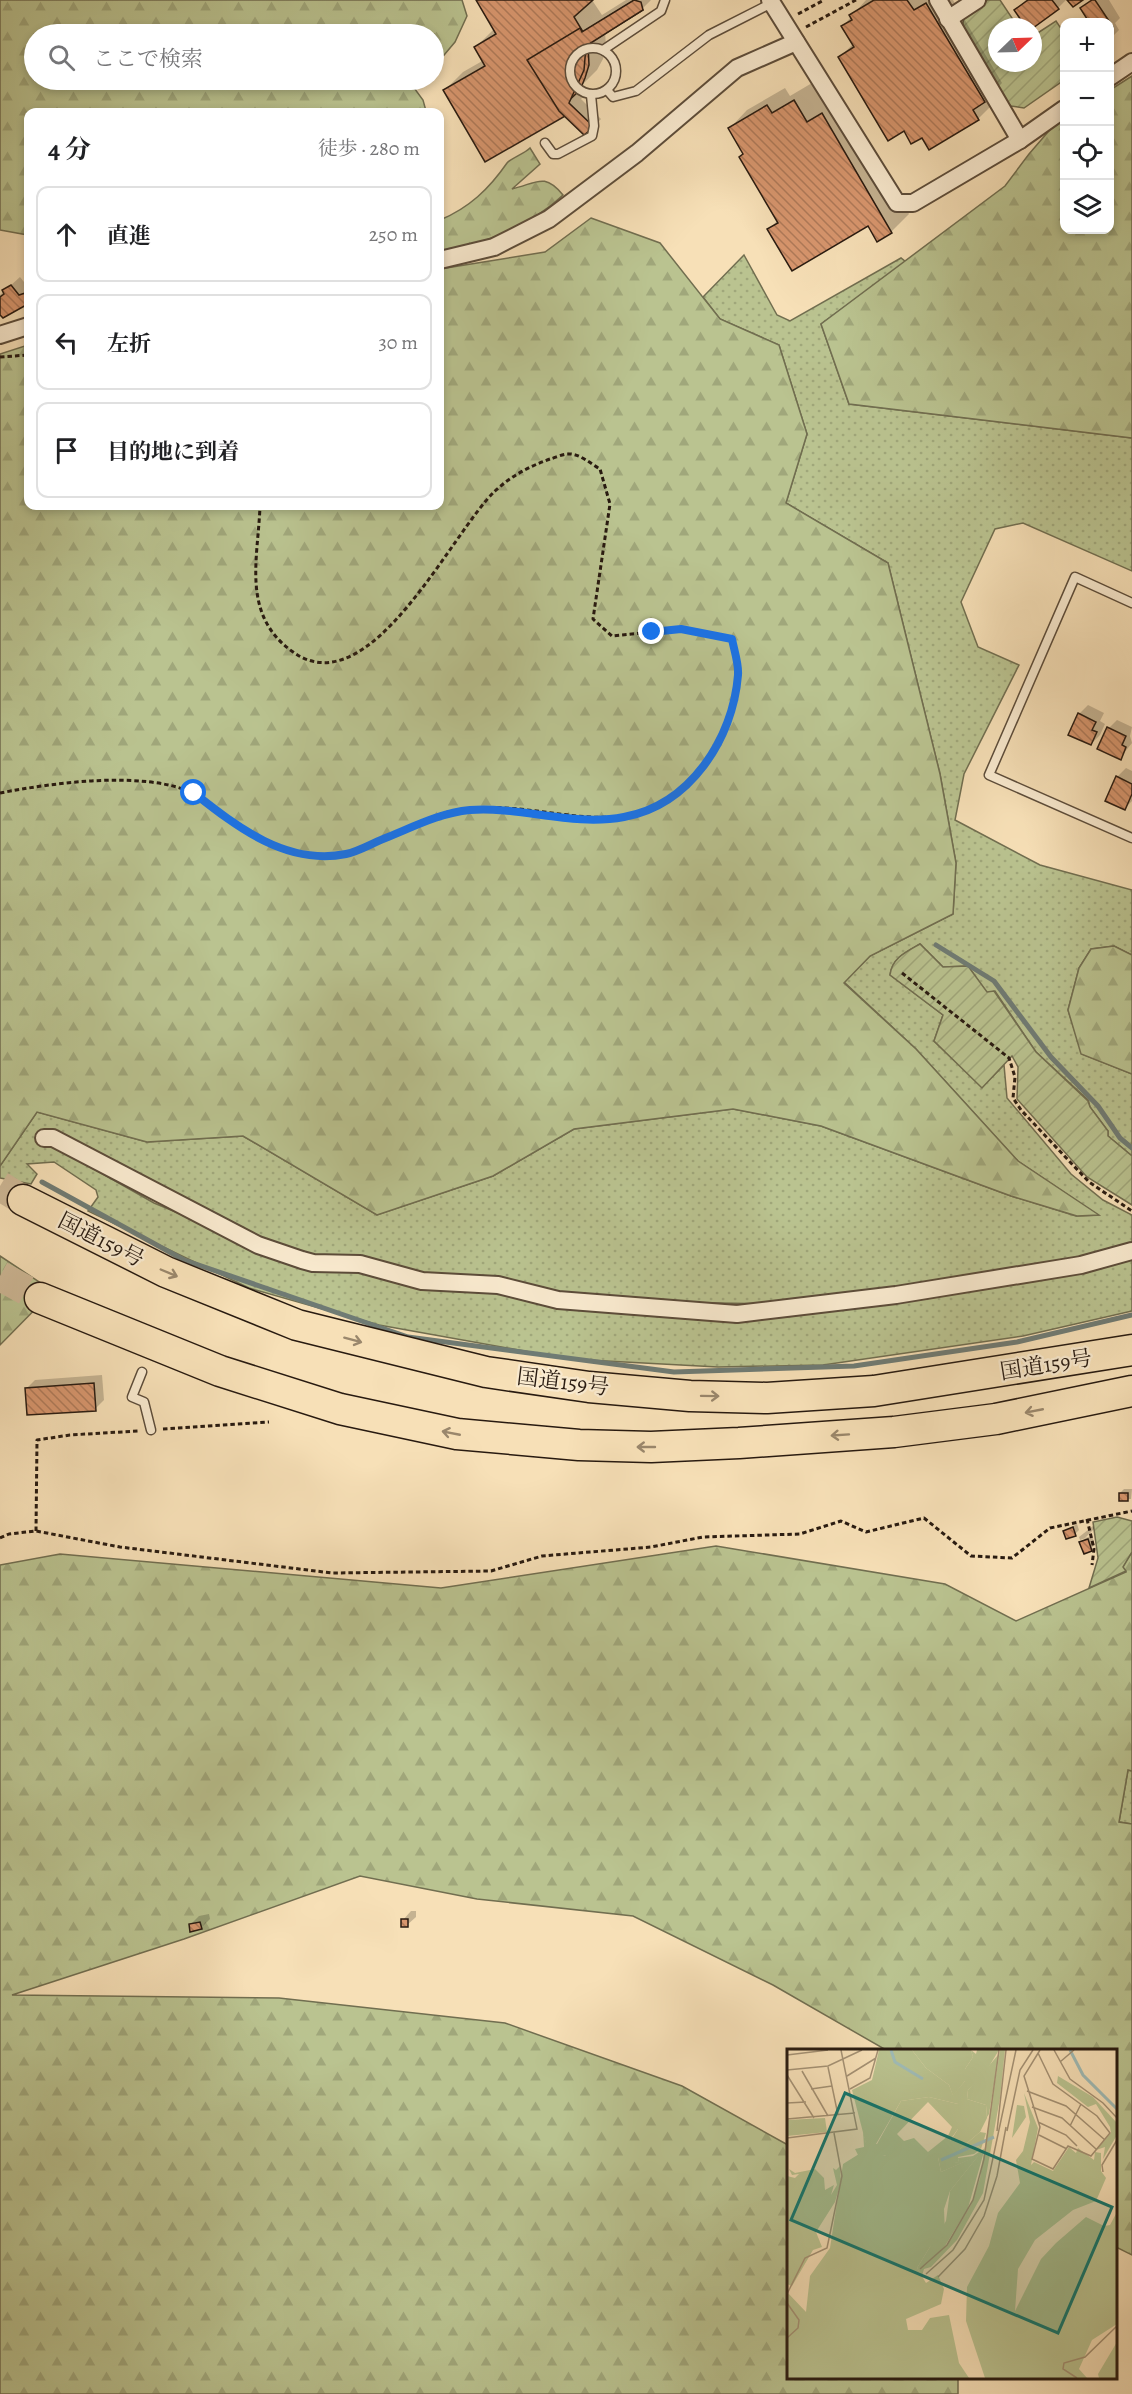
<!DOCTYPE html>
<html lang="ja">
<meta charset="utf-8">
<style>
body{margin:0;font-family:Alegreya,"Noto Serif JP",serif;background:#f6f6f6;color:#202124}
.controls{position:absolute;right:18px;top:18px;display:grid;overflow:hidden;border-radius:12px;box-shadow:0 3px 9px #0003}
.controls button{width:54px;height:54px;display:grid;place-items:center;padding:0;border:0;border-bottom:2px solid #e0e0e0;background:#fff;color:#202124;font:30px sans-serif}
.compass{position:absolute;left:988px;top:18px;width:54px;height:54px;border-radius:50%;background:#fff;box-shadow:0 3px 9px #0003;rotate:67deg}
.stop{position:absolute;width:18px;height:18px;margin:-14px;border:4px solid #1a73e8;border-radius:50%;background:#fff}
.stop.end{background:#1a73e8;border-color:#fff;box-shadow:0 2px 6px #0008}
.list{margin:0;padding:0;list-style:none}
h2{display:flex;justify-content:space-between;align-items:center;height:78px;margin:0;padding:0 24px;font-size:26px}
h2 small{font-size:20px;font-weight:400;color:#757577}
.list li{display:grid;grid-template-columns:39px 1fr auto;gap:18px;align-items:center;box-sizing:border-box;height:96px;margin:0 12px 12px;padding:0 12px;border:2px solid #e0e0e0;border-radius:12px}
.list b{display:block;font-size:22px;white-space:nowrap}
.list em{font-size:20px;font-style:normal;color:#757577}
.icon{flex:none;width:33px;height:33px;fill:none;stroke:currentColor;stroke-width:2;stroke-linecap:round;stroke-linejoin:round}
.map{position:relative;flex:none;width:1132px;height:2394px;overflow:hidden}
.search{position:absolute;background:#fff;box-shadow:0 3px 9px #0003;left:24px;top:24px;width:420px;height:66px;display:flex;align-items:center;gap:15px;box-sizing:border-box;padding:0 21px;border-radius:33px;color:#757577;font-size:22px}
.panel{position:absolute;background:#fff;box-shadow:0 3px 9px #0003;left:24px;top:108px;width:420px;height:402px;border-radius:12px}
.map>svg:first-child{display:block}
.grass{fill:url(#grass-dots);stroke:#716e50;stroke-width:1.5}
.forest{fill:url(#forest-firs);stroke:#716e50;stroke-width:1.5}
.garden{fill:url(#garden-furrows);stroke:#716e50;stroke-width:1.5}
.shadow{fill:#0003}
.lines{fill:none;stroke-linecap:round;stroke-linejoin:round}
.stream{stroke:#6f7b74;stroke-width:5}
.building{fill:url(#building-back-hatch);stroke:#281a10;stroke-width:1.5}
.highway-tunnel{stroke:#ceb896;stroke-width:30;stroke-dasharray:30 15;stroke-linecap:butt}
.lane-casing{stroke:#5c4c3a;stroke-width:11}
.street-casing{stroke:#5c4c3a;stroke-width:20}
.highway-casing{stroke:#281a10;stroke-width:33}
.path{stroke:#281a10;stroke-width:3;stroke-dasharray:4.5 3;stroke-linecap:butt}
.lane{stroke:#faebd0;stroke-width:8}
.street{stroke:#faebd0;stroke-width:16}
.highway{stroke:#f7e0b7;stroke-width:30}
.oneway{stroke:#9a876c}
.route{stroke:#1a73e8;stroke-width:8}
.labels{text-anchor:middle;dominant-baseline:central;stroke-width:4.5;stroke-linejoin:round;paint-order:stroke}
.street-label{font-size:22px;fill:#281a10;stroke:#faebd0}
.inset-river{fill:none;stroke:#9fbbb6;stroke-width:3}
.inset-road{fill:none;stroke:#a49174;stroke-width:1.5}
.view{fill:#0f766e;fill-opacity:0.15;stroke:#0f766e;stroke-width:3}
.inset-edge{fill:none;stroke:#281a10;stroke-width:3}
</style>
<div class="map">
<svg width="1132" height="2394" viewBox="0 0 1132 2394">
<defs>
<pattern id="grass-dots" width="8" height="8" patternUnits="userSpaceOnUse" patternTransform="scale(1.5)"><rect width="8" height="8" fill="#bac390"/><path d="M2 2h.1M6 6h.1" fill="none" stroke="#a0a77b" stroke-width="1.8" stroke-linecap="round"/></pattern>
<pattern id="forest-firs" width="22" height="20" patternUnits="userSpaceOnUse" patternTransform="scale(1.5)"><rect width="22" height="20" fill="#bac390"/><path d="M5 1l3.5 6h-7zM16 11l3.5 6h-7z" fill="#a0a77b"/></pattern>
<pattern id="garden-furrows" width="10" height="10" patternUnits="userSpaceOnUse" patternTransform="scale(1.5)"><rect width="10" height="10" fill="#bac390"/><path d="M-1 1l2-2M0 10L10 0M9 11l2-2" fill="none" stroke="#a0a77b"/></pattern>
<pattern id="building-back-hatch" width="6" height="6" patternUnits="userSpaceOnUse" patternTransform="scale(1.5)"><rect width="6" height="6" fill="#d8966e"/><path d="M-1 5l2 2M0 0l6 6M5-1l2 2" fill="none" stroke="#af7a59"/></pattern>
</defs>
<rect width="100%" height="100%" fill="#f7e0b7"/>
<filter id="stains"><feTurbulence type="fractalNoise" baseFrequency=".00333" numOctaves="4"/><feColorMatrix values="0 0 0 0 .2 0 0 0 0 .09 0 0 0 0 .02 0 0 0 .5 -.17"/></filter>
<radialGradient id="worn" r=".72"><stop offset=".6" stop-color="#630" stop-opacity="0"/><stop offset="1" stop-color="#630" stop-opacity=".3"/></radialGradient>
<g class="grass">
<path d="M744,255l33,60 13,6 111,-63 5,4 -85,62 28,80 283,34v133l-109,-48 -28,6 -34,73 17,45 41,18 -55,109 -9,46 85,45 92,25v65l-18,-9 -23,3 -12,19 -11,42 14,44 50,20v82l-24,-20v-5l-18,-24 -2,-7 -52,-48 -41,-61 -8,2 -19,-27 -25,1 -23,-23c-14,8 -28,14 -30,31l53,40 -9,26 48,46 22,-22 3,33 64,76 32,26 29,15v31l-42,11 -152,25 -165,22 -116,-2 -104,-10 -101,-14 -72,-14 -83,-9 -225,-110 -14,-10 -16,-2 -3,8 11,3 104,59 157,65 36,1 81,18 52,3 57,10 153,14 78,2 157,-17 111,-20 96,-23v55l-109,25 -200,29 -105,2 -149,-8 -190,-34 -130,-37 -161,-77 10,-14 -2,-7 -42,-28 -27,2 10,10 -6,10 -31,-6v-12l37,-54 110,30 96,-6 134,79 116,-39 81,-47 159,-20 88,17 190,70 65,20 22,-1 -80,-54 -102,-112 -72,-67 26,-26 83,-42 3,-51 -16,-89 -52,-211 -102,-60 21,-69 -28,-89 -59,-26 -17,-22z"/>
<path d="M1128,1770l4,1v53l-13,-2z"/>
</g>
<g class="forest">
<path d="M0,0h462l5,16 -12,26 -21,25v-33h-400v46h382l-7,1 14,19 3,11 -398,1v123l-28,-5z"/>
<path d="M1132,76v362l-283,-34 -28,-80 184,-138 24,-32 25,-29 10,-6v111h46v-140z"/>
<path d="M530,148l10,16 -28,25c25,-6 32,-17 51,6 -33,32 -80,47 -123,61v-36c29,-12 49,-31 67,-57 4,-5 17,-9 23,-15z"/>
<path d="M591,218l69,25 60,76 59,26 28,89 -21,69 102,60 52,211 16,89 -3,51 -83,42 -26,27 72,66 102,112 81,54 -22,1 -66,-20 -190,-70 -88,-17 -159,20 -81,47 -116,39 -134,-79 -96,6 -110,-30 -37,54v-812l28,-9v161h412v-237l105,-17z"/>
<path d="M1114,946l18,9v119l-51,-20 -13,-44 11,-42 12,-19z"/>
<path d="M0,1256l53,35 -53,54z"/>
<path d="M716,1546l229,38 71,37 110,-49 -4,-5 10,-15v219l-4,-1 -9,52 13,2v431l-16,-8v-197h-230l-113,-65 -140,-69 -156,-17 -117,-23 -176,63 -172,56 267,3 226,25 177,63 106,59v233h170v16h-958v-829l60,-11 381,34z"/>
</g>
<g class="garden">
<path d="M988,0h12l18,27h-21v36h36v-27l23,-15 8,12v47l-40,28 -13,-2 -5,-4 -44,-73 2,-12z"/>
<path d="M920,944l23,23 25,-1 19,26 7,-1 42,61 52,49 2,6 18,24v5l24,20v49l-45,-28 -70,-78 1,-32 -6,-11 -30,32 -48,-47 9,-26 -53,-40c2,-17 16,-23 30,-31z"/>
<path d="M1117,1517l15,4v31l-9,15 3,4 -37,17 9,-30 -5,-36z"/>
</g>
<g class="shadow">
<path d="M478,0h114l10,15 24,-15h25l-9,9 -37,23 1,14 -3,13 -6,11 -18,18 5,8 -3,3 20,20 -8,9 -28,-13 -120,-25 18,-18 21,-12 -8,-13 19,-19z"/>
<path d="M866,0h87l49,83 -11,11 5,7 -18,18 -56,17 -18,-7 -64,-72 13,-13 -10,-18z"/>
<path d="M1026,0h40l-8,8 -42,2z"/>
<path d="M1090,0h19l11,18 -5,5 4,7 -9,9v-17h-19l-10,-13z"/>
<path d="M812,83l13,23 15,-9 69,117 -18,18 -22,-8 -100,5 9,-9 -48,-92 17,-18 38,-22 5,8z"/>
<path d="M20,277l8,10v16l-25,13 -3,-2v-19z"/>
<path d="M1088,705l16,8 -4,8 5,3 -5,11 -9,9 -12,-30z"/>
<path d="M1117,720l15,7 -2,9 2,7 -12,15 -11,-30z"/>
<path d="M1126,768l6,3v30l-7,7 -8,-31z"/>
<path d="M102,1375l2,25 -9,9 -69,-20 9,-9z"/>
<path d="M1124,1489h8l-1,10h-11v-6z"/>
<path d="M1077,1524l2,6 -4,4 -10,-3z"/>
<path d="M1093,1526l1,3 -9,9 7,-2 3,9 -10,7 -4,-10 5,-4 -6,2 -1,-3z"/>
<path d="M411,1911h5v6l-9,8 -4,-5z"/>
<path d="M209,1914l1,5 -9,9 -11,-3 9,-9z"/>
</g>
<g class="lines">
<g class="stream">
<path d="M936,945l58,36 57,76 47,49 22,32 12,10"/>
<path d="M42,1182l142,78 224,77 266,35 180,-6 163,-24 115,-27"/>
</g>
</g>
<g class="building">
<path d="M476,0h117l-19,17 9,15 52,-32 8,10 -55,34 1,21 -4,13 -5,12 -18,17 5,8 -82,47 -42,-72 42,-24 -11,-19 22,-13z"/>
<path d="M634,0l7,2 2,8 -57,36 -2,24 -15,33 25,24 -10,8 -25,-24 -32,-51 53,-32 2,4z"/>
<path d="M874,0h33l7,10 12,-7 59,99 -12,8 6,10 -50,30 -7,-12 -11,6 -7,-13 -16,10 -50,-84 16,-10 -13,-21 11,-6 -3,-5z"/>
<path d="M1028,0h24l7,9 -26,19 -7,-1 -12,-17z"/>
<path d="M1067,0h16l-10,7z"/>
<path d="M1092,0h3l18,27 -3,3v-8h-21l-9,-14z"/>
<path d="M794,100l13,22 15,-9 70,120 -15,9 -9,-16 -76,45 -25,-42 11,-6 -39,-66 4,-3 -15,-26 39,-23 5,8z"/>
<path d="M11,285l8,10 9,-3v12l-25,14 -3,-3v-18l4,-3 -2,-4z"/>
<path d="M1078,713l18,9 -4,8 5,2 -6,13 -23,-10z"/>
<path d="M1107,727l19,9 -4,9 4,2 -5,13 -24,-11z"/>
<path d="M1116,776l16,8v10l-7,16 -20,-9z"/>
<path d="M94,1383l2,28 -69,4 -2,-27z"/>
<rect x="1119" y="1493" width="9" height="8"/>
<path d="M1073,1527l3,9 -10,3 -3,-8z"/>
<path d="M1088,1539l4,12 -8,3 -5,-12z"/>
<rect x="401" y="1919" width="7" height="8"/>
<path d="M200,1922l2,7 -12,3 -1,-8z"/>
</g>
<g class="lines">
<g class="highway-tunnel">
<path d="M0,1186l23,14"/>
<path d="M0,1276l40,22"/>
</g>
<g class="lane-casing">
<g id="lane">
<circle cx="593" cy="71" r="23"/>
<path d="M603,50l58,-39 4,-11"/>
<path d="M607,90l6,7 23,-6 73,-56 63,-32"/>
<path d="M545,143l8,11h5l34,-18 2,-10 -3,-31"/>
<path d="M1132,603l-57,-26 -86,198 143,63"/>
<path d="M142,1372l-10,25 12,5 7,28"/>
</g>
</g>
<g class="street-casing">
<g id="street">
<path d="M770,0l127,203h16l107,-63 44,-31"/>
<path d="M938,0l82,140"/>
<path d="M948,19l29,-19"/>
<path d="M1110,77l22,-15"/>
<path d="M440,260l54,-13 55,-28 88,-66 100,-85 59,-26"/>
<path d="M0,335l28,-9"/>
<path d="M44,1138h9l205,107 44,15 11,3 47,1 62,17 76,4 60,15 179,14 159,-19 185,-30 51,-14"/>
</g>
</g>
<g class="highway-casing">
<g id="highway">
<path d="M23,1200l143,72 131,53 189,47 103,15 101,9 77,2 107,-7 258,-41"/>
<path d="M40,1298l180,73 120,38 117,25 122,11 72,2 88,-4 155,-11 102,-13 136,-28"/>
</g>
</g>
<g class="path">
<path d="M798,14l26,-14"/>
<path d="M806,27l50,-27"/>
<path d="M0,357l28,-2"/>
<path d="M0,793c52,-10 144,-23 193,0 9,4 17,13 25,19 30,22 60,40 98,43 48,4 87,-31 132,-43 97,-23 191,55 262,-57 26,-40 31,-70 22,-116l-51,-10 -69,7 -19,-17 17,-115 -10,-35c-9,-5 -21,-16 -32,-15 -6,0 -13,4 -18,5 -20,7 -39,17 -55,32 -44,42 -125,216 -202,161 -52,-37 -35,-92 -33,-146"/>
<path d="M902,973l107,85 6,19 -2,21 8,12 68,72 43,29"/>
<path d="M163,1429l106,-7"/>
<path d="M1087,1519l7,30 -2,16"/>
<path d="M36,1531l1,-91 33,-5 68,-4"/>
<path d="M0,1538l9,-4 27,-3 84,16 212,26 159,-2 51,-15 109,-9 52,-10 97,-3 41,-13 25,11 58,-14 47,38 41,2 38,-30 82,-17"/>
</g>
<use href="#lane" class="lane"/>
<use href="#street" class="street"/>
<use href="#highway" class="highway"/>
</g>
<defs><path id="oneway-shaft" d="M-6 0H5M1.5-3L5.5 0L1.5 3" fill="none" stroke-width="1.6" stroke-linecap="round" stroke-linejoin="round" transform="scale(1.5)"/></defs>
<g class="oneway">
<use href="#oneway-shaft" transform="translate(169 1273) rotate(23)"/>
<use href="#oneway-shaft" transform="translate(353 1340) rotate(15)"/>
<use href="#oneway-shaft" transform="translate(710 1396) rotate(1)"/>
<use href="#oneway-shaft" transform="translate(1034 1411) rotate(169)"/>
<use href="#oneway-shaft" transform="translate(451 1433) rotate(-169)"/>
<use href="#oneway-shaft" transform="translate(840 1435) rotate(176)"/>
<use href="#oneway-shaft" transform="translate(646 1447) rotate(-180)"/>
</g>
<g class="lines">
<path class="route" d="M194,793c43,34 93,73 152,61 14,-3 28,-12 42,-17 27,-11 52,-24 82,-27 50,-4 103,17 154,7 66,-12 109,-78 114,-142 1,-11 -4,-25 -6,-36l-51,-10 -29,3"/>
</g>
<g class="labels">
<g class="street-label">
<text transform="translate(101 1240) rotate(27)">国道159号</text>
<text transform="translate(1046 1365) rotate(-9)">国道159号</text>
<text transform="translate(563 1382) rotate(7)">国道159号</text>
</g>
</g>
<g transform="translate(787 2049)">
<rect width="330" height="330" fill="#f7e0b7"/>
<path d="M125,1h59l2,7 -8,12v12l-12,15 -4,-11 -23,-17zM213,1h5l-5,48 -17,95 -26,47 -26,27 -7,2 -2,7 -5,-8 29,-47 4,-30 28,-35 -37,16 -3,-15 -80,-2 -3,-6 9,-2 -1,-16 3,12 11,1 24,-43 28,-4 29,7v25l-8,11 10,9 20,-17 6,1 -5,16 -3,-3 -33,12 4,5 10,-1 -1,-4 15,-2 12,-8 -17,60 -23,38 -24,23 26,-24 24,-40 9,-27zM141,53l24,25 -4,9 -20,16 -14,-14 -10,3 -7,-7zM212,5l-10,60 -2,3 -1,-12 -19,-6 1,-9zM230,56l7,1 2,11 -14,21z" fill="#bac390" fill-rule="evenodd"/>
<path d="M92,1h33l14,18 23,17 4,10 12,-14v-12l8,-12 -2,-7 5,4 1,-4h22l-14,23 -17,17 -1,9 19,6 1,13 -7,14 -20,17 -5,-1 -6,-5 9,-14v-25l-29,-7 -28,4 -25,43h-10l-14,-54 20,-10zM271,27l35,21 24,26v12l-14,24 2,-12 -9,3 15,-17 -1,-6 -14,-23 -8,3 -31,-24zM237,44l14,35 -7,37 3,-3 19,9 16,-24 7,6 2,-5 16,12 1,-8 6,1v18l5,7 -10,23 -23,9 -38,30 -17,29 -3,42 26,-52 15,-16 30,-26 18,9 6,-1 7,-13v112l-25,16 -13,29 8,9h-102l-19,-57 1,-34 22,-41 9,-33 22,-30 -4,-23 7,-9 7,-29zM109,98l42,10 3,15 38,-17 -29,36 -6,18 1,26 -15,12 -13,21 9,15 12,-8 6,14 -3,15 -35,15 2,11h14l8,-12 19,-3 10,48 10,15h-182v-86l19,20 4,-36 20,-28 13,-84 24,-15 18,7zM53,117l1,16 -6,20 -19,30 6,15 -9,3 -21,36 -5,-2v-108l8,2 4,-4 -7,1 -3,-6 6,4 20,-4 9,9 1,12 9,-5 -3,10 6,-10 -4,-17 3,2zM330,293v36h-18l-1,-4z" fill="#bac390"/>
<path d="M38,69l2,14 -40,4v-16z" fill="#bac390"/>
<path d="M191,97l3,3 -7,5 -16,3 1,5 -18,4 4,-8z" fill="#bac390"/>
<path class="inset-river" d="M104,1l4,12 28,17M283,1l13,25 34,34M154,111l53,-23"/>
<path class="inset-road" d="M267,1l16,29 33,24 14,15M251,4l15,31 44,32 13,17 -19,23 -23,-10 -15,23 -21,-10 8,-32 -16,-51 16,-26M0,6l41,-5M273,13l14,-12M41,18l10,48M0,21l41,-4 34,-16M15,22l26,45M0,26l27,43M60,27l29,-18M24,40l21,-3M63,40l20,-11 8,-28M240,42l39,15 39,34M0,54l19,-1M245,58l30,11 34,31M0,70l68,-6M251,73l28,13 11,11M283,77l11,-22M210,82l9,-81M220,82l13,-61 13,-20M252,86l28,14M0,89l70,-9 -16,-79M316,123l-1,-7 15,-25M133,220l27,-24 26,-45 11,-41 15,-109M139,225l27,-24 31,-50 32,-150M151,228l27,-28 19,-33 13,-40 9,-49M0,245l18,-36 22,-10 15,-72 -8,-43M0,254l12,17 -1,8 -11,10M290,329l-14,-9 1,-6 21,-6 32,-31"/>
<path class="view" d="M58,44l267,114 -54,126 -267,-113z"/>
<rect width="330" height="330" class="inset-edge"/>
</g>
<rect width="100%" height="100%" filter="url(#stains)"/>
<rect width="100%" height="100%" fill="url(#worn)"/>
</svg>
<div class="controls">
<button>+</button>
<button>−</button>
<button><svg class="icon" aria-label="locate" viewBox="0 0 24 24"><circle cx="12" cy="12" r="6"/><path d="M12 2v4M12 18v4M2 12h4M18 12h4"/></svg></button>
<button><svg class="icon" aria-label="layers" viewBox="0 0 24 24"><path d="M12 4l9 5-9 5-9-5zM3 14l9 5 9-5"/></svg></button>
</div>
<svg class="compass" viewBox="-18 -18 36 36"><path d="M0-13l5 13h-10z" fill="#e53935"/><path d="M0 13l5-13h-10z" fill="#757577"/></svg>
<div class="stop" style="left:194px;top:793px"></div>
<div class="stop end" style="left:652px;top:632px"></div>
<div class="search"><svg class="icon" aria-label="search" viewBox="0 0 24 24"><circle cx="10" cy="10" r="6"/><path d="M15 15l6 6"/></svg>ここで検索</div>
<section class="panel">
<h2>4 分<small>徒歩 · 280 m</small></h2>
<ul class="list">
<li><svg class="icon" aria-label="ahead" viewBox="0 0 24 24"><path d="M12 20V5M6 11l6-6 6 6"/></svg><div><b>直進</b></div><em>250 m</em></li>
<li><svg class="icon" aria-label="left" viewBox="0 0 24 24"><path d="M17 20v-9H6M10 6l-5 5 5 5"/></svg><div><b>左折</b></div><em>30 m</em></li>
<li><svg class="icon" aria-label="arrive" viewBox="0 0 24 24"><path d="M6 21V4h12l-3 4 3 4H6"/></svg><div><b>目的地に到着</b></div></li>
</ul>
</section>
</div>
